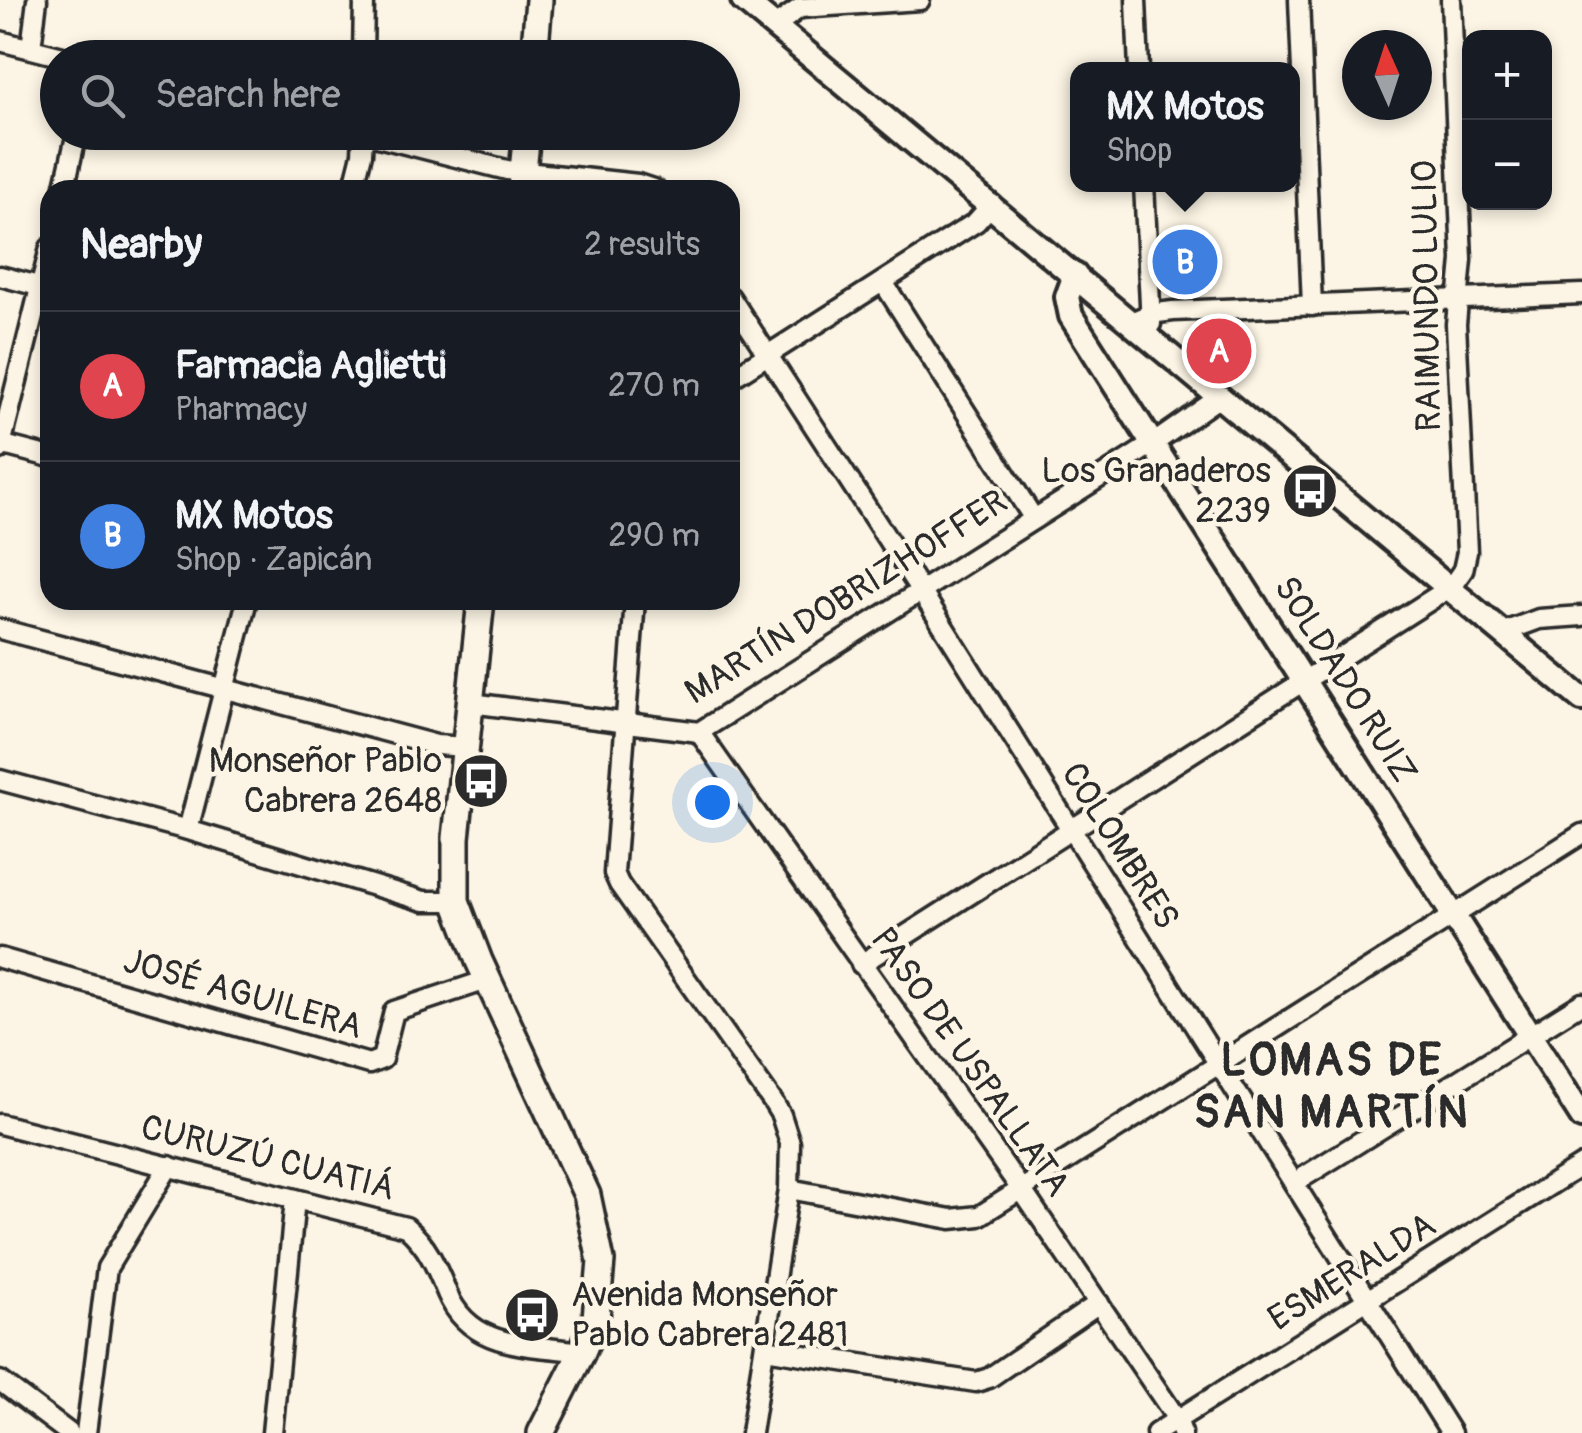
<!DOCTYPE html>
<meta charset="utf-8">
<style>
body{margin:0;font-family:Pangolin,sans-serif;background:#242831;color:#f1f3f6}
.controls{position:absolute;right:30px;top:30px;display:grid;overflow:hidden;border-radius:20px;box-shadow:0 5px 15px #0003}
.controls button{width:90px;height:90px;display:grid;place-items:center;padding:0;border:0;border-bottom:2px solid #363941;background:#171b24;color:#f1f3f6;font:50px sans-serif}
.compass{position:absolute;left:1342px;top:30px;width:90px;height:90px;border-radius:50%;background:#171b24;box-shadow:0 5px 15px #0003;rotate:357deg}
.you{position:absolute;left:712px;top:802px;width:35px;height:35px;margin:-25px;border:8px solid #fff;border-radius:50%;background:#1a73e8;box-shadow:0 0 0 15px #1a73e833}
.badge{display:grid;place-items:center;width:65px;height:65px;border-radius:50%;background:#98999b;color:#fff;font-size:32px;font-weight:700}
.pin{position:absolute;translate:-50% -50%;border:5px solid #fff;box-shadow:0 2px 10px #0006}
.popup{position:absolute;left:1070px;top:62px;width:230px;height:130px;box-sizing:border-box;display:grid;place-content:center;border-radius:20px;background:#171b24;filter:drop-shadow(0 2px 8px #0005);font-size:32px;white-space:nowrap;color:#9ea1a6}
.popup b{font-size:38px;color:#f1f3f6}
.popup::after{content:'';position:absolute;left:50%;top:100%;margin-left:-20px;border:20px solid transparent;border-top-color:#171b24}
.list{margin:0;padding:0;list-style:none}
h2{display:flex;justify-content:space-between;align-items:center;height:130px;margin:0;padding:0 40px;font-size:42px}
h2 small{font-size:32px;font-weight:400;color:#9ea1a6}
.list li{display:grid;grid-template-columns:65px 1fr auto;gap:30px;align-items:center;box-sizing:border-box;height:150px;padding:0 40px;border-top:2px solid #363941}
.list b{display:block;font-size:38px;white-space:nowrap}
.list p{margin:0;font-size:32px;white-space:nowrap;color:#9ea1a6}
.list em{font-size:32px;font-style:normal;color:#9ea1a6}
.icon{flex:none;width:55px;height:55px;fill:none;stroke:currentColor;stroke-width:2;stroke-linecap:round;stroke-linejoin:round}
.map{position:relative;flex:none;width:1582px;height:1433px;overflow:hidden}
.search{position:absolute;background:#171b24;box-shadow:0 5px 15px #0003;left:40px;top:40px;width:700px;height:110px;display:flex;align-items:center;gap:25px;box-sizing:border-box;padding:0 35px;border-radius:55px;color:#9ea1a6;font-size:38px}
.panel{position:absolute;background:#171b24;box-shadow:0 5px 15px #0003;left:40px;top:180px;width:700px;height:430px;border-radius:30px}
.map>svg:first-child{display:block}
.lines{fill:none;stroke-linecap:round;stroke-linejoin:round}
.minor-casing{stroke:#2b2b2b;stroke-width:25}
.secondary-casing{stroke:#2b2b2b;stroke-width:30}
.primary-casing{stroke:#2b2b2b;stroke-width:32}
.minor{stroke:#fcf5e5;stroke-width:18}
.secondary{stroke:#fcf5e5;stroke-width:22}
.primary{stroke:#fcf5e5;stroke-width:25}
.labels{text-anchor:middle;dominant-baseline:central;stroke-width:9;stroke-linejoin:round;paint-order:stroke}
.street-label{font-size:35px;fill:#2b2b2b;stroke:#fcf5e5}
.poi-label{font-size:35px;fill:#2b2b2b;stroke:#fcf5e5;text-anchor:end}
.district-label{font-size:45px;font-weight:bold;letter-spacing:2.5px;fill:#2b2b2b;stroke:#fcf5e5}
</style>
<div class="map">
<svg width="1582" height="1433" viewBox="0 0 1582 1433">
<rect width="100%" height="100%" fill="#fcf5e5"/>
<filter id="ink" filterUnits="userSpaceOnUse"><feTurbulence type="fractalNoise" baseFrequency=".01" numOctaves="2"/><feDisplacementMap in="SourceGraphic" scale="20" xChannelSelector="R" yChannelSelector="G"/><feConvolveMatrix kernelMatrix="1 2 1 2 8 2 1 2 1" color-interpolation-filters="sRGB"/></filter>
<g filter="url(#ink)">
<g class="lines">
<g class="minor-casing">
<g id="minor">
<path d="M1136,0l3,70"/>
<path d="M1299,0l13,306"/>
<path d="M776,25l24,-17 120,-8"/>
<path d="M0,41l67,17"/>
<path d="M31,48l6,-48"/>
<path d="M363,58l1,-58"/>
<path d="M358,132l149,38 131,14 18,6"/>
<path d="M1144,184l7,140"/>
<path d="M64,190l13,-58"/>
<path d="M353,190l9,-36 1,-22"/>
<path d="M0,276l50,13"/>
<path d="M883,282l151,237"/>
<path d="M730,297l191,294 530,842"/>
<path d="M1131,322l19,-8 23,-3 409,-17"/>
<path d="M730,379l246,-157 16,-18"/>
<path d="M0,444l50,13"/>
<path d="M0,449l50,-201"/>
<path d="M635,600l-21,273 5,11 154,218 8,13 9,28 -1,46 -38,244"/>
<path d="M0,629l436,116 30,2"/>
<path d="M1504,632l35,-13 43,-3"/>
<path d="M471,703l228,29 455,-289 67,-47"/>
<path d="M699,732l322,457 156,230 5,14"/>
<path d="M0,780l188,50 236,71h32"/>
<path d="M188,830l59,-230"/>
<path d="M0,958l369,106 13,-5 12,-48 93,-31"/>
<path d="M861,964l590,-377 12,-17 4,-18 -11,-228 6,-64 -11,-260"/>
<path d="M0,1124l406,103c22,19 30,39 41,66 24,57 82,51 135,59"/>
<path d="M1294,1183l288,-180"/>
<path d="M789,1189l162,30 28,-3 603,-382"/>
<path d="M765,1349l211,33 13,-4 110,-75"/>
<path d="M0,1381l69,52"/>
<path d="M86,1433l21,-165 62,-102"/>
<path d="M272,1433l23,-234"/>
<path d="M1156,1433l426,-268"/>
</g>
</g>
<g class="secondary-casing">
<g id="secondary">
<path d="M743,0l839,699"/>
<path d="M1075,275l-8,22 4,19 511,801"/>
</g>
</g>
<g class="primary-casing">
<g id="primary">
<path d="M534,58l5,-58"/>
<path d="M521,190l6,-58"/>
<path d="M481,600l-25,238v63l23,60 108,234 14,66 -5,57 -14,34 -41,81"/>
</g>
</g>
<use href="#minor" class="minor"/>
<use href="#secondary" class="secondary"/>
<use href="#primary" class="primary"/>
</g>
</g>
<defs>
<g id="bus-disc" transform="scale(2.875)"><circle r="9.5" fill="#2b2b2b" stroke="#fcf5e5"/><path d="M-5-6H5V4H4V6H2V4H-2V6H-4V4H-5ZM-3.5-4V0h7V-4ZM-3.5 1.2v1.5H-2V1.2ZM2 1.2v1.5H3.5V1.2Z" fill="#fff"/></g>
</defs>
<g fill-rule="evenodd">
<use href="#bus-disc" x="1310" y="491"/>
<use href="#bus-disc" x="481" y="781"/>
<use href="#bus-disc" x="532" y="1315"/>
</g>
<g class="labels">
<g class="street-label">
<text transform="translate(1427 296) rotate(-91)">RAIMUNDO LULIO</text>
<text transform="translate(846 597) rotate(-32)">MARTÍN DOBRIZHOFFER</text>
<text transform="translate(1345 680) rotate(58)">SOLDADO RUIZ</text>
<text transform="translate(1120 846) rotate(58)">COLOMBRES</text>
<text transform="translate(243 994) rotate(16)">JOSÉ AGUILERA</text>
<text transform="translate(970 1062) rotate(55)">PASO DE USPALLATA</text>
<text transform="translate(268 1158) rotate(14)">CURUZÚ CUATIÁ</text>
<text transform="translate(1352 1272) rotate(-32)">ESMERALDA</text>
</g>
<g class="poi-label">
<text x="1271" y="471">Los Granaderos<tspan x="1271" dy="40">2239</tspan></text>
<text x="442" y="761">Monseñor Pablo<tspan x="442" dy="40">Cabrera 2648</tspan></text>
<text x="571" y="1295" text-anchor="start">Avenida Monseñor<tspan x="571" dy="40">Pablo Cabrera 2481</tspan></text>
</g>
<g class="district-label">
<text x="1332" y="1061">LOMAS DE<tspan x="1332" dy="52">SAN MARTÍN</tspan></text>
</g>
</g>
</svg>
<div class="controls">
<button>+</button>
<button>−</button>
</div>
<svg class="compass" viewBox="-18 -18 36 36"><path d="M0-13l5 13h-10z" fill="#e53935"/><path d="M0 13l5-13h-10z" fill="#9ea1a6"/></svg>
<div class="you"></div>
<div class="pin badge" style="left:1219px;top:351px;background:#e0444e">A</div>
<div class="pin badge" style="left:1185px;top:262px;background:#3f7fe0">B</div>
<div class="popup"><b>MX Motos</b>Shop</div>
<div class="search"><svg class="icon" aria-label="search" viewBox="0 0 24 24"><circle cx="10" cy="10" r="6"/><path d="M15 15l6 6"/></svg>Search here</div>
<section class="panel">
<h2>Nearby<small>2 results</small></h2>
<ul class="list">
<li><span class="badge" style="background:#e0444e">A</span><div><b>Farmacia Aglietti</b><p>Pharmacy</p></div><em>270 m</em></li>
<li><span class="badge" style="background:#3f7fe0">B</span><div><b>MX Motos</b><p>Shop · Zapicán</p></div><em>290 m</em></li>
</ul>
</section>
</div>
